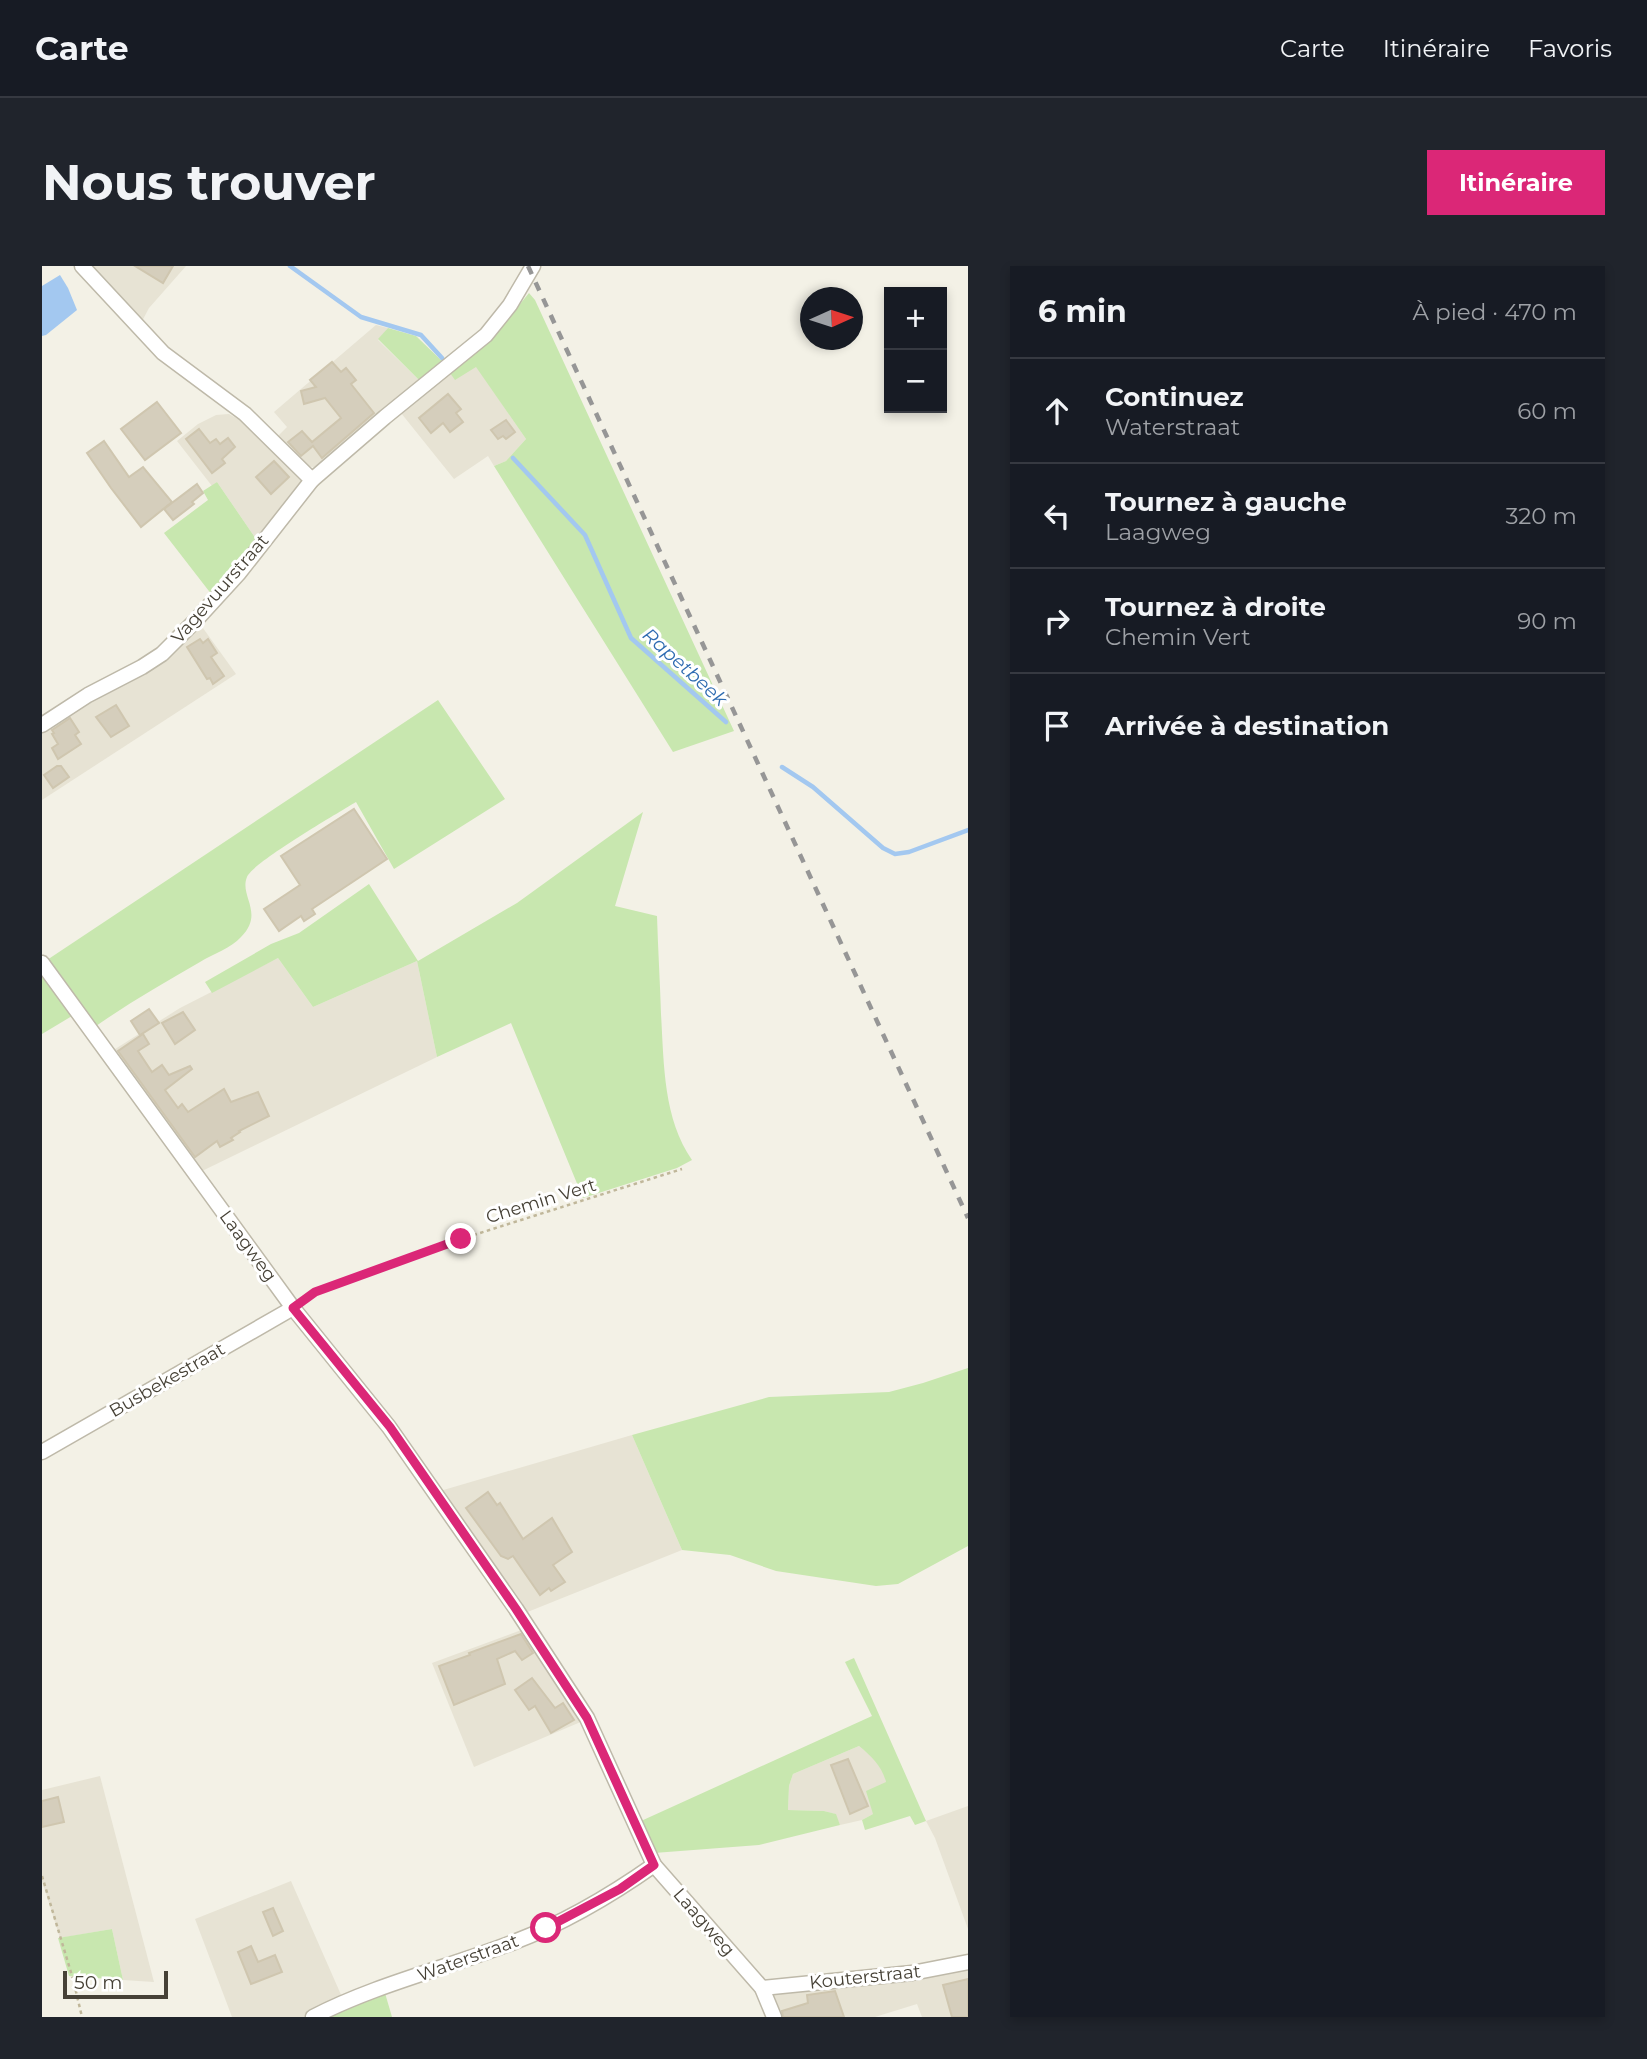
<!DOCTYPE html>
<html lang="fr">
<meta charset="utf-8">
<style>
body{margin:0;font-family:Montserrat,sans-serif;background:#20242c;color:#f1f3f6}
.controls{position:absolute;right:21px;top:21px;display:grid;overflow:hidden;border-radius:0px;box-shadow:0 4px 10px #0003}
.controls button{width:63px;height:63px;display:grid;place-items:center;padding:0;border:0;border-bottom:2px solid #363941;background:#171b24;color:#f1f3f6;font:35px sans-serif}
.compass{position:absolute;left:758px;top:21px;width:63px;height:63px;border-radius:50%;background:#171b24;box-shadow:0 4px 10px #0003;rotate:87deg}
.scale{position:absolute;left:21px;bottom:18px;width:105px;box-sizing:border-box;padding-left:7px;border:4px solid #464136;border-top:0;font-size:19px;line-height:24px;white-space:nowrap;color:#464136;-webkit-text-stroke:5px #fff;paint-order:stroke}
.stop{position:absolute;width:21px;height:21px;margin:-16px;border:5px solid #db2777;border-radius:50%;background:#fff}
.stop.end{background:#db2777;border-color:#fff;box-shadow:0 2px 7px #0008}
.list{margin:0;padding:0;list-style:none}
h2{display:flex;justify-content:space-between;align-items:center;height:91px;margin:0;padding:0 28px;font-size:30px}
h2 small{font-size:23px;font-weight:400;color:#9ea1a6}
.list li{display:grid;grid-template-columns:46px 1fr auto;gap:21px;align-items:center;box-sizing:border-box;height:105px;padding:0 28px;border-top:2px solid #363941}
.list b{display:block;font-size:26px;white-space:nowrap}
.list p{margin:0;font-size:23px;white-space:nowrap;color:#9ea1a6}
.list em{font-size:23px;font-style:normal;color:#9ea1a6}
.icon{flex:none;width:38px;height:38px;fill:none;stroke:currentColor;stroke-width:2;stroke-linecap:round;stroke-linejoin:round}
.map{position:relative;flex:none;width:926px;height:1751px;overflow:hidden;border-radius:0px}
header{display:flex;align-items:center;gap:42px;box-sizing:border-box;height:98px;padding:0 35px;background:#171b24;border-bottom:2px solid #363941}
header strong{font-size:33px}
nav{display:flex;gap:38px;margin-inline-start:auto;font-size:24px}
.intro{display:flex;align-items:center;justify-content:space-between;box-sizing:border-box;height:168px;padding:0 42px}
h1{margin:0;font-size:49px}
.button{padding:18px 32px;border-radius:0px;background:#db2777;color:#fff;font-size:24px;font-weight:700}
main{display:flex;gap:42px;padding:0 42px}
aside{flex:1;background:#171b24;border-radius:0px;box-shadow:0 4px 10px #0003}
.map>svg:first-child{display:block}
.residential{fill:#e7e3d4}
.green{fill:#c8e7af}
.water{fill:#a3c8f0}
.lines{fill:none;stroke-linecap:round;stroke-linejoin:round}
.stream{stroke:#a3c8f0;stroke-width:4.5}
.building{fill:#d5cebc;stroke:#cfc6af;stroke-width:2}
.minor-casing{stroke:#beb9a9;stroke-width:17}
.path{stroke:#c0b79a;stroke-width:2.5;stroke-dasharray:3.5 3.5;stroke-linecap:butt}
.minor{stroke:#fff;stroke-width:14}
.rail{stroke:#969696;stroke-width:4.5;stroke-dasharray:9 9;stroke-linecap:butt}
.route{stroke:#db2777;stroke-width:9}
.labels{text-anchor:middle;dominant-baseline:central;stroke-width:6;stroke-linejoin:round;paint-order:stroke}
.street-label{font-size:18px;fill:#464136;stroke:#fff}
.water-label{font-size:19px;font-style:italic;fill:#2f6cb1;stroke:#fff}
</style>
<header>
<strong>Carte</strong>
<nav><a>Carte</a><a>Itinéraire</a><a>Favoris</a></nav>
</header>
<div class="intro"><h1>Nous trouver</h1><a class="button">Itinéraire</a></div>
<main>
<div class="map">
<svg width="926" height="1751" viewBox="0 0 926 1751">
<rect width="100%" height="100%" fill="#f3f1e6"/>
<g class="residential">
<path d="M50,0h94l-37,42 -9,17z"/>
<path d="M334,59l12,3 -10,12 42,41 -98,83 -8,3 -9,-1 -28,-29 10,-10 -13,-15z"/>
<path d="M434,100l50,73 -20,22 -12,5 -6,-10 -34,23 -53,-66 49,-40z"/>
<path d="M187,148l14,8 58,59 -45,58 -39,-57 -5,4 -35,-45 21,-17 18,-9z"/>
<path d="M158,358l36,50 -194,126v-69z"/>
<path d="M236,692l35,49 104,-46 20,96 -237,115 -88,-121 68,-43z"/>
<path d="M590,1169l50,115 -157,63 -85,-122z"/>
<path d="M482,1363l59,92 -109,46 -42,-104z"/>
<path d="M817,1480l17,14 9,16 1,6 -13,32 -11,6 -22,5 -5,-11 -11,-3 -36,-1 1,-24 4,-12z"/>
<path d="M58,1510l54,206 -31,-2 -11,-51 -52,9 -18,-57v-91z"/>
<path d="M926,1540v123l-33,-91 -9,-17z"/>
<path d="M249,1615l51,116 -23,10 -15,10h-72l-37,-98z"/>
<path d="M926,1702v49h-46l-5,-13 -42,13h-92l-10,-24z"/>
</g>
<g class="green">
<path d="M487,27l6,7 199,431 -61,21 -179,-286 12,-5 20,-22 -50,-72 -21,13 -5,-7 44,-37z"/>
<path d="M346,62l28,8 27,26 -23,19 -42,-42z"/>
<path d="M175,216l39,57 -44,56 -48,-62 44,-33 -5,-9z"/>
<path d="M396,434l67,99 -111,70 -38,-67c-18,11 -104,61 -109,75 -8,19 18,36 -6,60 -10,11 -28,17 -41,25 -35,20 -71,41 -104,64l-49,-66z"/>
<path d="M601,546l-28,94 42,10c1,33 3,66 4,98 3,50 2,104 31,146l-15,8 -94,30 -72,-175 -74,34 -20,-96 -104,46 -35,-49 -66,35 -7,-11 66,-38 28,-11 70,-49 49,77 99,-58z"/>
<path d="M0,709l30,41 -30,18z"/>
<path d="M926,1102v178l-70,38 -22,2 -100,-15 -46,-16 -48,-5 -50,-115 137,-38 120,-5 34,-9z"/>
<path d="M812,1392l72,163 -11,4 -5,-9 -45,14 -3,-10 11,-6 -7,-23 20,-9c-4,-16 -15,-26 -27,-36l-66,28 -4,12 -1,24 36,1 12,3 4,11 -81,20 -105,8 -13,-32 231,-105 -27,-54z"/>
<path d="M70,1663l11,51 -54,-4 -11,-38z"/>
<path d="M343,1727l7,24h-67z"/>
</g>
<path class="water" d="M18,9l8,13 9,22 -31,25 -4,1v-50z"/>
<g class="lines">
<g class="stream">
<path d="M248,0l71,51 60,18 21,23"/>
<path d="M471,192l72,77 46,103 95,84"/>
<path d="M740,501l31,20 70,61 12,6 14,-2 59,-22"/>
</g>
</g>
<g class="building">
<path d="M93,0h38l-10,17z"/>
<path d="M290,96l9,10 5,-4 10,12 -5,4 23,29 -52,45 -9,-12 -12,10 -13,-14 14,-11 10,11 29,-24 -16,-20 -21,6 -3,-13 15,-4 -6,-7z"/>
<path d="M406,128l13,15 -5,4 7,9 -13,10 -7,-9 -12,10 -12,-15z"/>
<path d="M115,136l24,31 -36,27 -24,-31z"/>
<path d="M464,154l9,12 -9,7 -3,-3 -5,3 -7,-9z"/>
<path d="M157,163l11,14 6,-4 4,5 8,-6 7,9 -13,12 3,4 -13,10 -26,-34z"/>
<path d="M62,175l25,36 14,-10 29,35 -31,25 -30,-39 -24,-35z"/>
<path d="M232,195l15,16 -18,17 -15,-17z"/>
<path d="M155,218l6,9 -11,9 2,2 -21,16 -9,-11z"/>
<path d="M158,373l3,4 5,-4 9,14 -6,4 13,19 -11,8 -3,-6 -3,1 -20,-32z"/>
<path d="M74,439l13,21 -18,11 -15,-20z"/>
<path d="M28,452l9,14 -4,3 6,9 -23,15 -6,-11 6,-4 -6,-10 2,-1 -2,-3z"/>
<path d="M15,500h4l8,11 -16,11 -9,-13z"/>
<path d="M312,543l33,50 -75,50 3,5 -11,7 -3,-5 -22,15 -15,-22 36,-24 -19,-29z"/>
<path d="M107,743l10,14 -19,12 -9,-14z"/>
<path d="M141,746l12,18 -20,14 -13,-21z"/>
<path d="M101,768l6,10 -11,7 14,21 10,-7 7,10 21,-9 2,3 -27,21 13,18 4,-4 6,8 36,-23 7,13 27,-10 11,24 -30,15 1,1 -9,6 2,2 -13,7 -3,-6 -22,16 -77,-106z"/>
<path d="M446,1226l9,13 3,-2 23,36 29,-21 20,34 -19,13 12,17 -14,9 -2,-3 -9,7 -27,-39 -5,3 -7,-3 -35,-48z"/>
<path d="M479,1368l12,19 -11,7 -7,-9 -18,8 8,25 -51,21 -15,-39 31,-11 -1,-2z"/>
<path d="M490,1412l23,30 8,-5 11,17 -23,13 -16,-27 -6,4 -14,-20z"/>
<path d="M806,1493l20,47 -18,8 -19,-49z"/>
<path d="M16,1531l6,25 -22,5v-26z"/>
<path d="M231,1642l10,23 -10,5 -10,-24z"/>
<path d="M209,1680l7,16 17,-7 7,17 -31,12 -13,-32z"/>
<path d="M926,1713v38h-16l-9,-32z"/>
<path d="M793,1725l9,26h-61l-1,-6 26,-8 -1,-8z"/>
</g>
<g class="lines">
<g class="minor-casing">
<g id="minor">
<path d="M40,0l81,87 82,61 67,66"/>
<path d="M0,459l46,-30 54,-28 20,-13 34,-34 43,-47 73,-93 73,-63 101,-82 24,-30 23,-39"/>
<path d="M0,697l251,345 96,119 127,182 71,109 67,147 108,123 12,29"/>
<path d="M0,1186l251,-144"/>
<path d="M720,1722l150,-15 56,-11"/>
<path d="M271,1751c64,-33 134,-49 201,-75 50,-19 96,-46 140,-77"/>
</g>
</g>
<g class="path">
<path d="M262,1034l11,-8 146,-53 221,-70"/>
<path d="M0,1610l31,103 9,38"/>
</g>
<use href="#minor" class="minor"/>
<path class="rail" d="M486,0l440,952"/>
</g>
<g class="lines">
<path class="route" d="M419,973l-146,53 -22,16 97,119 126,182 71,109 67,147 -34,24 -74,39"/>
</g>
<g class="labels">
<g class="street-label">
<text transform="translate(178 323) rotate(-49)">Vagevuurstraat</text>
<text transform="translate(499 935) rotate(-17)">Chemin Vert</text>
<text transform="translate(206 980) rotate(54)">Laagweg</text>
<text transform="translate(125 1114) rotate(-30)">Busbekestraat</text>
<text transform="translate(662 1656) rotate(49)">Laagweg</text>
<text transform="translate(426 1692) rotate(-20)">Waterstraat</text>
<text transform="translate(823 1711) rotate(-6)">Kouterstraat</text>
</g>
<g class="water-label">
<text transform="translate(643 401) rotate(42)">Rapetbeek</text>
</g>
</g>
</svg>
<div class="controls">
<button>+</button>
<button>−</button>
</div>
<svg class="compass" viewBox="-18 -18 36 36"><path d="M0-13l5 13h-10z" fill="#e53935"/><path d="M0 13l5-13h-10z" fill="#9ea1a6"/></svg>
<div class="scale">50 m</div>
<div class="stop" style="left:504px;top:1662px"></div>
<div class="stop end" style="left:419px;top:973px"></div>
</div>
<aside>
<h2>6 min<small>À pied · 470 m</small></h2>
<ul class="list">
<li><svg class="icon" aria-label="ahead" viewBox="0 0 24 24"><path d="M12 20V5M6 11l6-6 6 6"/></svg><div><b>Continuez</b><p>Waterstraat</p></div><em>60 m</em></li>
<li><svg class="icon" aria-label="left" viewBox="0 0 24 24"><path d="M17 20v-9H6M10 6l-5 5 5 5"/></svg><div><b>Tournez à gauche</b><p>Laagweg</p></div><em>320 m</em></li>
<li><svg class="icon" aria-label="right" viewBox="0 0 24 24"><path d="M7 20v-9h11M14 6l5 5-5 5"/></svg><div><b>Tournez à droite</b><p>Chemin Vert</p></div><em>90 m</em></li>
<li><svg class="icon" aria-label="arrive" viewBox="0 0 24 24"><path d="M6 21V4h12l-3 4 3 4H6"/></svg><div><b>Arrivée à destination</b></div></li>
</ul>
</aside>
</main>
